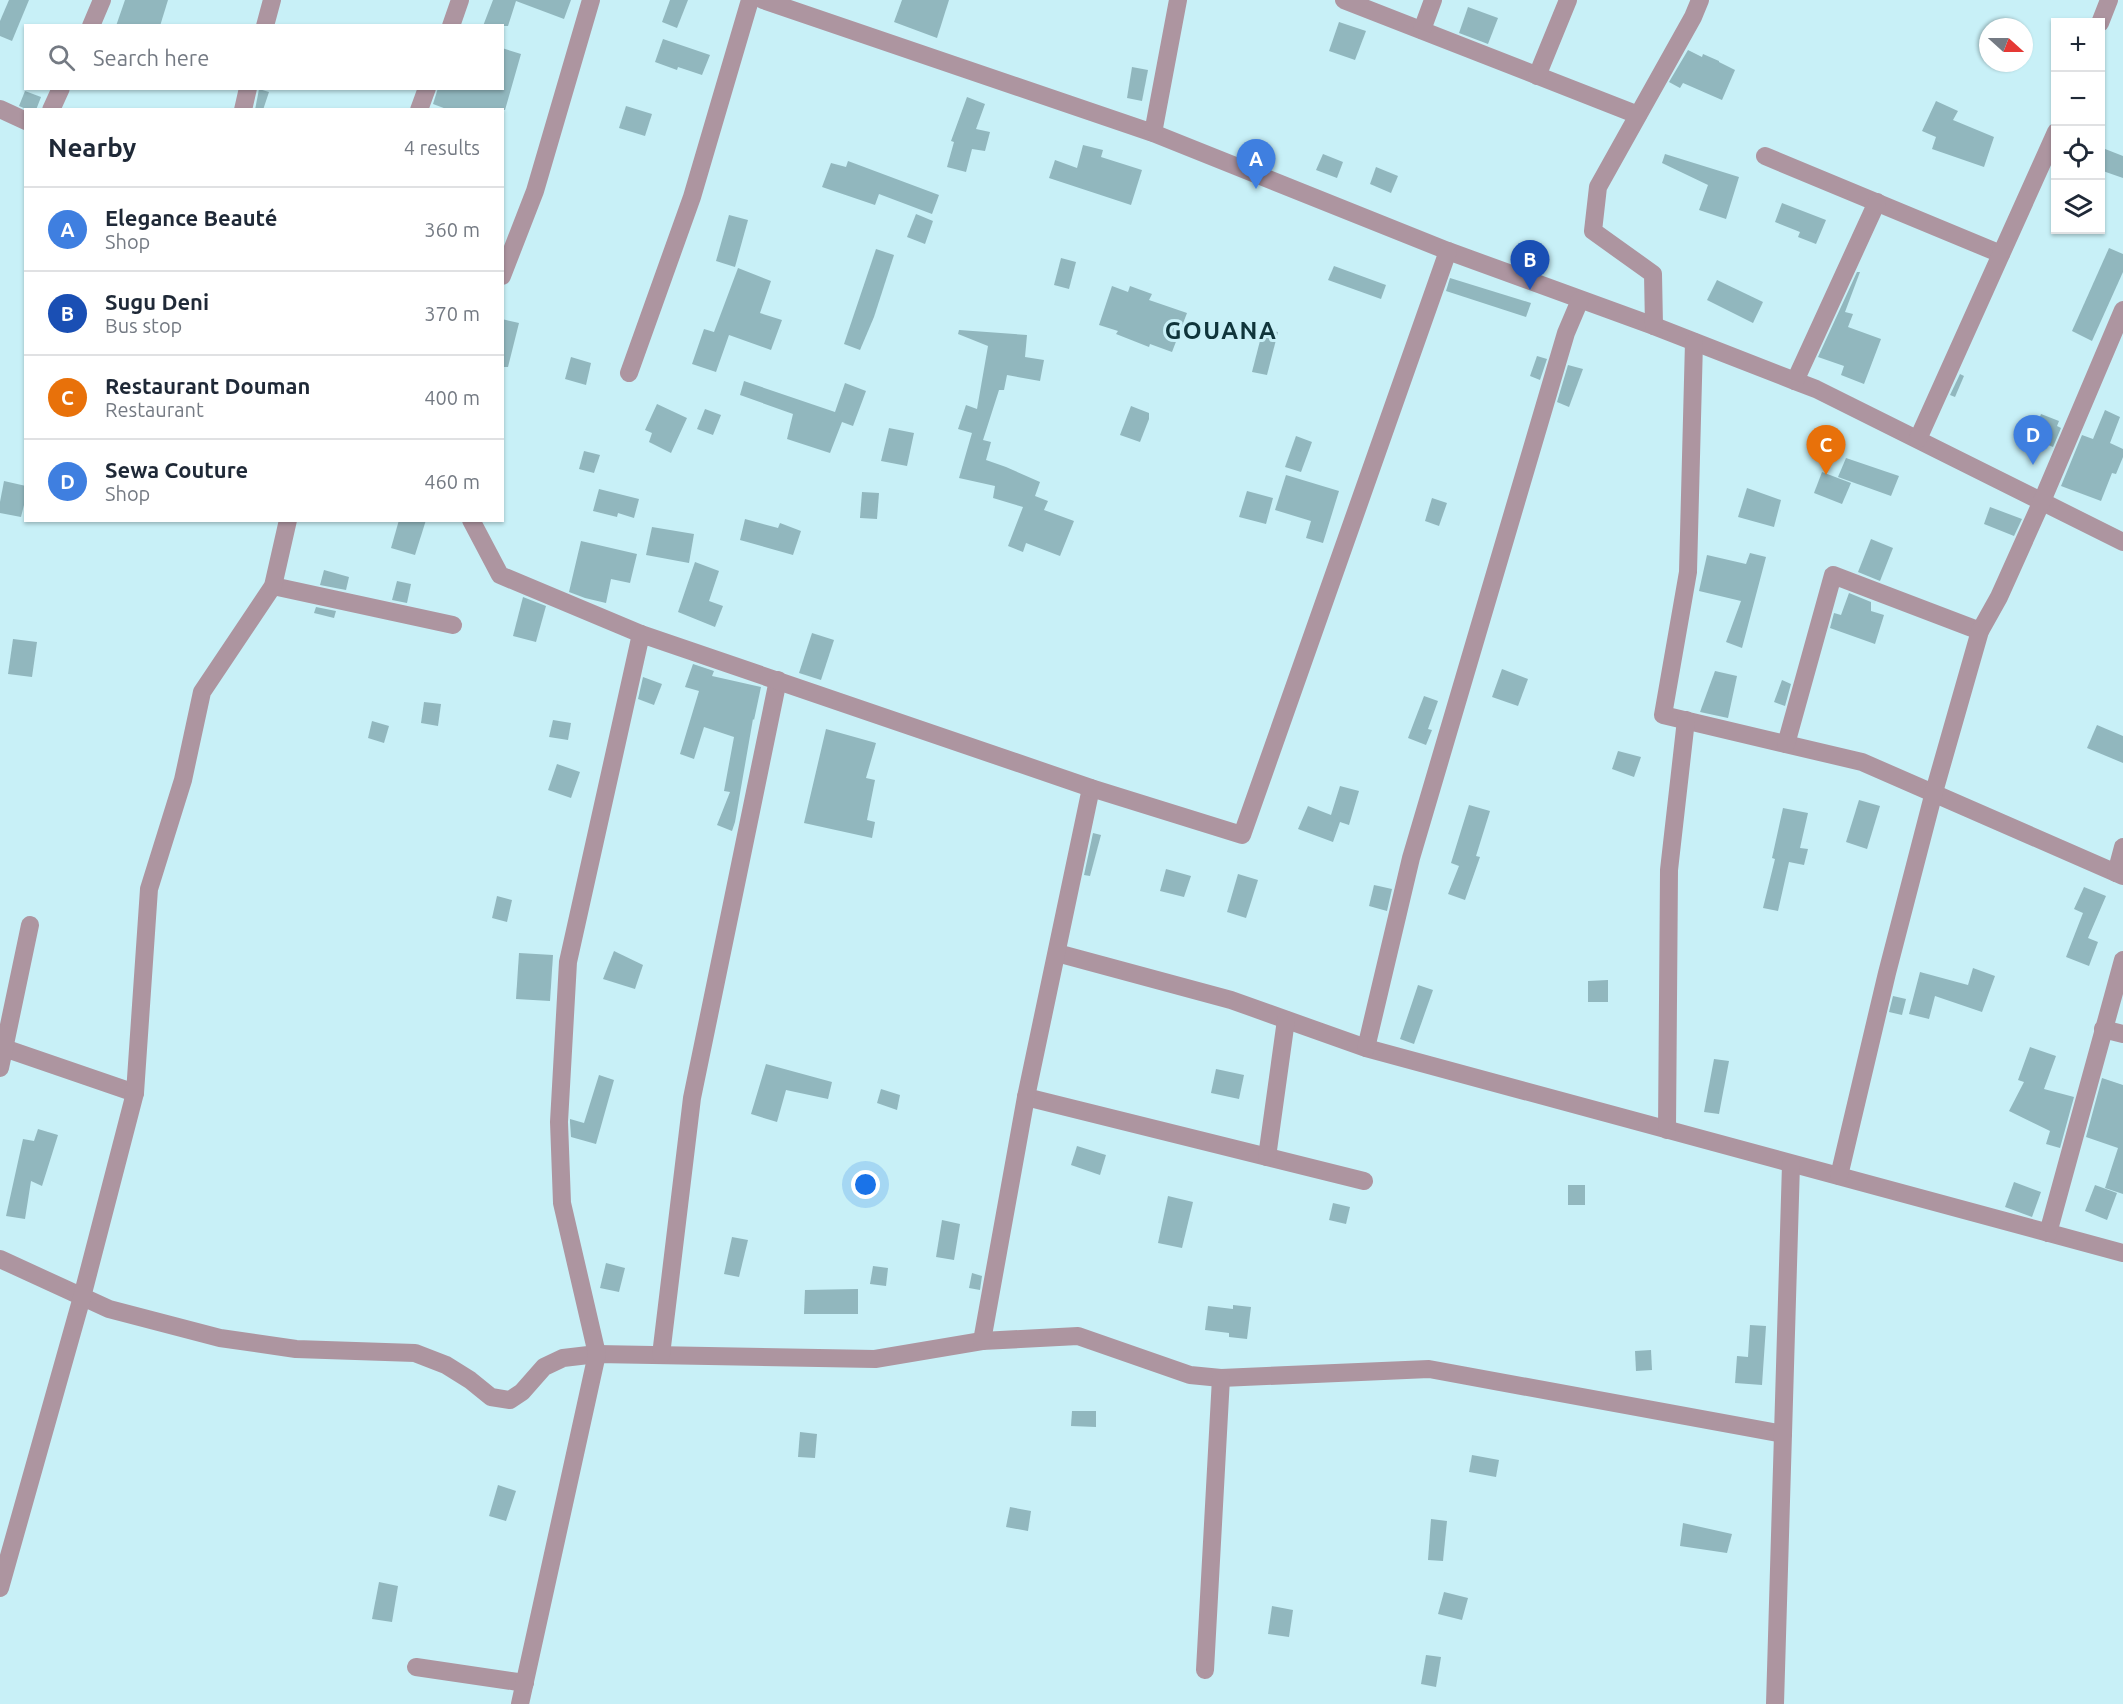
<!DOCTYPE html>
<meta charset="utf-8">
<style>
body{margin:0;font-family:Ubuntu,sans-serif;background:#f2f2f3;color:#1f2937}
.controls{position:absolute;right:18px;top:18px;display:grid;overflow:hidden;border-radius:0px;box-shadow:0 2px 4px #0004}
.controls button{width:54px;height:54px;display:grid;place-items:center;padding:0;border:0;border-bottom:2px solid #e0e1e3;background:#fff;color:#1f2937;font:30px sans-serif}
.compass{position:absolute;left:1979px;top:18px;width:54px;height:54px;border-radius:50%;background:#fff;box-shadow:0 2px 4px #0004;rotate:111deg}
.you{position:absolute;left:866px;top:1185px;width:21px;height:21px;margin:-15px;border:4px solid #fff;border-radius:50%;background:#1a73e8;box-shadow:0 0 0 9px #1a73e833}
.badge{display:grid;place-items:center;width:39px;height:39px;border-radius:50%;background:#b45309;color:#fff;font-size:20px;font-weight:700}
.pin{position:absolute;translate:-50% -50px;filter:drop-shadow(0 2px 3px #0008)}
.pin::after{content:'';position:absolute;top:32px;width:21px;height:18px;background:inherit;clip-path:polygon(0 0,100% 0,50% 100%)}
.list{margin:0;padding:0;list-style:none}
h2{display:flex;justify-content:space-between;align-items:center;height:78px;margin:0;padding:0 24px;font-size:26px}
h2 small{font-size:20px;font-weight:400;color:#747a83}
.list li{display:grid;grid-template-columns:39px 1fr auto;gap:18px;align-items:center;box-sizing:border-box;height:84px;padding:0 24px;border-top:2px solid #e0e1e3}
.list b{display:block;font-size:22px;white-space:nowrap}
.list p{margin:0;font-size:20px;white-space:nowrap;color:#747a83}
.list em{font-size:20px;font-style:normal;color:#747a83}
.icon{flex:none;width:33px;height:33px;fill:none;stroke:currentColor;stroke-width:2;stroke-linecap:round;stroke-linejoin:round}
.map{position:relative;flex:none;width:2123px;height:1704px;overflow:hidden}
.search{position:absolute;background:#fff;box-shadow:0 2px 4px #0004;left:24px;top:24px;width:480px;height:66px;display:flex;align-items:center;gap:15px;box-sizing:border-box;padding:0 21px;border-radius:0px;color:#747a83;font-size:22px}
.panel{position:absolute;background:#fff;box-shadow:0 2px 4px #0004;left:24px;top:108px;width:480px;height:414px;border-radius:0px}
.map>svg:first-child{display:block}
.building{fill:#91b7be}
.lines{fill:none;stroke-linecap:round;stroke-linejoin:round}
.minor{stroke:#ad95a0;stroke-width:18}
.labels{text-anchor:middle;dominant-baseline:central;stroke-width:6;stroke-linejoin:round;paint-order:stroke}
.district-label{font-size:24px;font-weight:bold;letter-spacing:1.5px;fill:#10353b;stroke:#c8f0f7}
</style>
<div class="map">
<svg width="2123" height="1704" viewBox="0 0 2123 1704">
<rect width="100%" height="100%" fill="#c8f0f7"/>
<g class="building">
<path d="M9,0h20l-17,41 -12,-5v-15z"/>
<path d="M125,0h43l-8,26h-44z"/>
<path d="M493,0h78l-7,19 -48,-18 -8,25h-25z"/>
<path d="M670,0h18l-11,28 -15,-6z"/>
<path d="M902,0h47l-12,38 -43,-16z"/>
<path d="M1468,7l30,11 -10,26 -29,-11z"/>
<path d="M1339,22l27,9 -11,29 -26,-9z"/>
<path d="M663,39l47,16 -8,20 -24,-8 -1,3 -22,-8z"/>
<path d="M502,48l19,6 -16,56h-56l-16,-6 5,-16h64z"/>
<path d="M1688,50l14,7 1,-3 16,7v1l16,8 -13,30 -39,-17 -3,5 -11,-6z"/>
<path d="M1132,67l16,3 -6,31 -15,-3z"/>
<path d="M259,89l10,3 -6,18h-8z"/>
<path d="M25,91l16,6 -5,13h-8l-9,-4z"/>
<path d="M967,97l18,7 -9,25 14,3 -5,19 -13,-2 -6,23 -19,-5 7,-25 -3,-1z"/>
<path d="M1936,101l22,10 -5,9 41,17 -10,30 -52,-18 4,-12 -14,-6z"/>
<path d="M626,106l26,8 -7,22 -26,-8z"/>
<path d="M1083,145l20,5 -2,7 41,13 -11,35 -82,-27 6,-18 22,8z"/>
<path d="M2100,147l23,9v22l-23,-8z"/>
<path d="M1323,154l20,8 -6,16 -21,-8z"/>
<path d="M1665,154l74,23 -13,42 -27,-9 9,-25 -46,-22z"/>
<path d="M848,161l91,34 -7,19 -53,-20 -4,11 -53,-18 9,-24 15,4z"/>
<path d="M1376,167l22,9 -7,17 -21,-9z"/>
<path d="M1782,203l44,17 -10,24 -18,-7 2,-5 -25,-10z"/>
<path d="M916,214l17,7 -8,23 -18,-7z"/>
<path d="M729,215l19,5 -13,47 -19,-6z"/>
<path d="M2109,248l14,6v18l-31,69 -20,-10z"/>
<path d="M876,249l18,6 -20,62 -14,33 -16,-6z"/>
<path d="M1061,258l15,4 -7,27 -15,-4z"/>
<path d="M1334,266l52,19 -5,14 -53,-19z"/>
<path d="M738,268l33,13 -11,32 22,7 -11,30 -42,-15 -13,37 -24,-8 12,-35 10,3z"/>
<path d="M1857,272h3l-15,40 8,2 -5,13 33,12 -17,45 -23,-9 3,-9 -26,-9z"/>
<path d="M1450,278l81,25 -5,14 -80,-26z"/>
<path d="M1717,280l46,22 -10,21 -46,-23z"/>
<path d="M1112,286l16,6 2,-6 22,8 -3,6 38,13 -15,39 -22,-8 -1,3 -33,-13 2,-3 -19,-6z"/>
<path d="M502,319l17,4 -11,44h-6z"/>
<path d="M1263,329l15,3 -11,43 -15,-3z"/>
<path d="M959,330l68,5 -2,22 19,3 -4,21 -33,-6 -3,15h-5l-16,50 8,2 -5,18 20,7 34,15 -5,14 13,5 -4,9 30,11 -14,35 -34,-13 -3,9 -15,-6 15,-39 -30,-9 2,-12 -36,-8 13,-45 -14,-4 8,-24 11,4 11,-63 -30,-12z"/>
<path d="M1537,356l10,3 -7,21 -10,-4z"/>
<path d="M571,357l20,6 -5,22 -21,-6z"/>
<path d="M1568,365l15,4 -14,38 -12,-5z"/>
<path d="M1960,374l4,2 -9,21 -5,-2z"/>
<path d="M744,381l91,31 10,-29 21,8 -13,35 -11,-4 -12,31 -43,-14 6,-25 -53,-19z"/>
<path d="M657,404l30,14 -16,35 -22,-11 3,-9 -7,-3z"/>
<path d="M1131,406l18,7v6l-9,23 -20,-7z"/>
<path d="M705,409l16,6 -8,20 -16,-6z"/>
<path d="M2105,410l15,7 -10,26 13,6v8l-7,17 -4,-1 -11,28 -40,-15 21,-51 11,4z"/>
<path d="M2041,414l18,7 -2,5 4,2 -8,19 -21,-9z"/>
<path d="M889,428l25,5 -7,33 -26,-5z"/>
<path d="M1296,436l16,6 -11,30 -16,-5z"/>
<path d="M584,451l16,4 -6,18 -15,-4z"/>
<path d="M1846,458l53,18 -8,20 -53,-19z"/>
<path d="M1822,472l29,11 -9,21 -28,-11z"/>
<path d="M1286,475l53,16 -16,52 -17,-5 5,-17 -36,-11z"/>
<path d="M4,481l22,5v11l-5,20 -21,-4v-11z"/>
<path d="M1747,488l34,12 -7,27 -36,-10z"/>
<path d="M599,489l40,10 -5,19 -16,-5 -1,4 -24,-6z"/>
<path d="M1247,491l26,7 -7,26 -27,-7z"/>
<path d="M862,492l17,1 -2,26 -17,-1z"/>
<path d="M1432,498l15,5 -8,23 -14,-5z"/>
<path d="M1990,507l32,12 -8,17 -30,-12z"/>
<path d="M745,519l33,9 2,-5 21,8 -8,24 -53,-15z"/>
<path d="M399,520h27l-11,35 -24,-7z"/>
<path d="M652,527l42,7 -5,29 -43,-8z"/>
<path d="M1871,539l22,9 -13,33 -22,-9z"/>
<path d="M581,541l56,13 -7,29 -19,-4 -5,24 -21,-5 -16,-6z"/>
<path d="M1750,553l16,4 -24,91 -16,-6 15,-41 -42,-10 8,-36 39,9z"/>
<path d="M695,562l24,9 -10,30 14,5 -8,21 -37,-15z"/>
<path d="M324,570l25,7 -3,13 -26,-5z"/>
<path d="M397,581l14,3 -4,19 -15,-3z"/>
<path d="M1849,593l22,9v9l13,4 -9,29 -45,-16 4,-15 7,2z"/>
<path d="M523,597l23,9 -10,36 -23,-6z"/>
<path d="M316,607l20,4 -2,7 -20,-5z"/>
<path d="M812,633l22,7 -13,40 -22,-7z"/>
<path d="M13,639l24,3 -5,35 -24,-3z"/>
<path d="M693,664l21,7 -2,5 49,11 -7,33 -1,-1 -18,103 -3,9 -15,-6 13,-33 -6,-1 10,-54 -30,-10 -10,32 -14,-5 19,-63 -14,-4z"/>
<path d="M1502,669l26,10 -10,27 -26,-9z"/>
<path d="M1715,671l22,5 -9,42 -28,-6z"/>
<path d="M643,677l19,7 -8,21 -16,-6z"/>
<path d="M1782,680l9,4 -6,22 -11,-4z"/>
<path d="M1424,696l14,5 -10,28 4,1 -6,15 -18,-7z"/>
<path d="M424,702l17,2 -3,22 -17,-3z"/>
<path d="M553,720l18,3 -3,17 -19,-3z"/>
<path d="M372,721l17,5 -5,17 -16,-5z"/>
<path d="M2097,725l26,11v27l-36,-15z"/>
<path d="M826,729l50,14 -10,35 9,2 -8,40 8,2 -3,16 -68,-15z"/>
<path d="M1618,751l23,6 -7,20 -22,-8z"/>
<path d="M557,764l23,8 -9,26 -23,-8z"/>
<path d="M1340,786l19,5 -10,34 -9,-3 -7,20 -35,-13 10,-23 23,9z"/>
<path d="M1859,800l21,6 -13,43 -21,-7z"/>
<path d="M1469,805l21,6 -14,45 4,1 -15,43 -17,-6 11,-28 -8,-3z"/>
<path d="M1783,808l25,5 -8,35 8,1 -4,16 -15,-3 -11,49 -15,-3 12,-49 -3,-1z"/>
<path d="M1093,833l8,2 -11,41 -6,-1z"/>
<path d="M1166,869l25,7 -7,21 -24,-6z"/>
<path d="M1238,874l20,6 -12,38 -19,-6z"/>
<path d="M1374,885l18,4 -5,22 -18,-5z"/>
<path d="M2084,887l22,9 -18,42 10,4 -9,24 -23,-9 17,-44 -9,-4z"/>
<path d="M497,896l15,4 -5,22 -15,-4z"/>
<path d="M614,951l29,14 -8,24 -32,-10z"/>
<path d="M519,953l34,2 -3,46 -34,-2z"/>
<path d="M1973,968l22,8 -13,36 -47,-16 -6,23 -20,-5 11,-42 48,13z"/>
<path d="M1608,980v22h-20v-21z"/>
<path d="M1418,985l15,5 -19,54 -14,-5z"/>
<path d="M1893,996l13,3 -4,16 -13,-3z"/>
<path d="M2030,1047l26,9 -12,33 30,8 -14,51 -14,-4 4,-13 -41,-20 15,-29 -6,-2z"/>
<path d="M1714,1059l15,2 -10,53 -15,-2z"/>
<path d="M766,1064l66,18 -4,17 -42,-9 -9,32 -26,-8z"/>
<path d="M1216,1069l28,6 -5,24 -28,-6z"/>
<path d="M599,1075l15,5 -18,64 -25,-7 -1,-15v-3l14,4z"/>
<path d="M2102,1078l21,7v109l-18,-6 13,-40 -32,-11z"/>
<path d="M881,1089l19,6 -3,15 -20,-7z"/>
<path d="M38,1129l20,6 -16,51 -11,-5 -6,38 -19,-3 17,-77 11,2z"/>
<path d="M1077,1146l29,9 -6,20 -29,-10z"/>
<path d="M2014,1182l27,10 -9,25 -27,-10z"/>
<rect x="1568" y="1185" width="17" height="20"/>
<path d="M2095,1185l22,8 -10,27 -22,-9z"/>
<path d="M1168,1196l25,6 -11,46 -24,-5z"/>
<path d="M1333,1203l17,4 -4,17 -17,-4z"/>
<path d="M942,1220l18,4 -6,36 -18,-3z"/>
<path d="M732,1237l16,3 -9,37 -15,-3z"/>
<path d="M606,1263l19,5 -6,24 -19,-4z"/>
<path d="M873,1266l15,2 -2,18 -16,-2z"/>
<path d="M972,1273l10,3 -2,14 -11,-2z"/>
<path d="M858,1289v25h-54l1,-24z"/>
<path d="M1233,1305l18,2 -4,32 -18,-2v-4l-24,-3 3,-24 25,3z"/>
<path d="M1750,1325l16,1 -4,59 -27,-2 2,-27 11,1z"/>
<path d="M1651,1350l1,20 -16,1 -1,-20z"/>
<path d="M1072,1411h24v16l-25,-1z"/>
<path d="M800,1432l17,2 -2,24 -17,-1z"/>
<path d="M1472,1455l27,5 -3,17 -27,-5z"/>
<path d="M498,1485l18,6 -10,30 -17,-5z"/>
<path d="M1010,1507l21,4 -3,20 -22,-4z"/>
<path d="M1431,1519l16,2 -4,40 -15,-1z"/>
<path d="M1683,1523l49,11 -5,19 -47,-7z"/>
<path d="M379,1582l19,4 -6,36 -20,-3z"/>
<path d="M1444,1592l24,6 -6,22 -24,-6z"/>
<path d="M1272,1606l21,4 -4,27 -21,-3z"/>
<path d="M1426,1655l15,2 -5,30 -15,-3z"/>
</g>
<g class="lines">
<g class="minor">
<path d="M763,0l390,133 295,118 206,75 141,55 21,8 307,153"/>
<path d="M1344,0l294,115"/>
<path d="M2100,23l9,-23"/>
<path d="M91,26l11,-26"/>
<path d="M265,26l7,-26"/>
<path d="M451,26l9,-26"/>
<path d="M1422,30l11,-30"/>
<path d="M1537,76l31,-76"/>
<path d="M0,109l26,12"/>
<path d="M51,110l10,-22"/>
<path d="M243,110l5,-22"/>
<path d="M419,110l8,-22"/>
<path d="M1153,133l25,-133"/>
<path d="M1765,156l236,98"/>
<path d="M502,276l33,-85 56,-191"/>
<path d="M1654,326l-1,-52 -60,-43 5,-44 95,-170 7,-17"/>
<path d="M1694,342l-6,230 -25,143 199,47 261,114"/>
<path d="M629,373l63,-176 58,-197"/>
<path d="M1795,381l82,-179"/>
<path d="M1918,439l138,-307"/>
<path d="M471,520l29,55 141,59"/>
<path d="M273,586l180,39"/>
<path d="M1786,744l47,-169 147,56"/>
<path d="M2116,873l7,-26"/>
<path d="M1057,953l174,47 135,48 757,205"/>
<path d="M2103,1029l20,5"/>
<path d="M4,1048l131,45"/>
<path d="M1366,1048l45,-190 155,-525 14,-33"/>
<path d="M0,1068l30,-143"/>
<path d="M1026,1097l338,84"/>
<path d="M1667,1130l2,-260 17,-150"/>
<path d="M1267,1157l19,-137"/>
<path d="M1839,1176l48,-203 47,-181 46,-161 19,-34 43,-96 81,-191"/>
<path d="M2048,1233l75,-273"/>
<path d="M0,1259l109,50 111,29 76,11 119,4 31,12 24,15 21,17 19,3 12,-8 22,-25 19,-9 34,-4 278,5 107,-18 96,-5 112,39 31,3 208,-9 354,65"/>
<path d="M982,1341l44,-244 65,-309"/>
<path d="M661,1355l31,-257 86,-418"/>
<path d="M0,1588l82,-291 53,-204 14,-204 34,-109 19,-88 71,-106 15,-66"/>
<path d="M416,1667l109,16"/>
<path d="M1205,1670l16,-292"/>
<path d="M520,1704l77,-350 -35,-151 -3,-81 9,-160 73,-328 450,154 151,47 206,-584"/>
<path d="M1775,1704l16,-540"/>
</g>
</g>
<g class="labels">
<g class="district-label">
<text x="1221" y="330">GOUANA</text>
</g>
</g>
</svg>
<div class="controls">
<button>+</button>
<button>−</button>
<button><svg class="icon" aria-label="locate" viewBox="0 0 24 24"><circle cx="12" cy="12" r="6"/><path d="M12 2v4M12 18v4M2 12h4M18 12h4"/></svg></button>
<button><svg class="icon" aria-label="layers" viewBox="0 0 24 24"><path d="M12 4l9 5-9 5-9-5zM3 14l9 5 9-5"/></svg></button>
</div>
<svg class="compass" viewBox="-18 -18 36 36"><path d="M0-13l5 13h-10z" fill="#e53935"/><path d="M0 13l5-13h-10z" fill="#747a83"/></svg>
<div class="you"></div>
<div class="pin badge" style="left:1256px;top:189px;background:#3f7fe0">A</div>
<div class="pin badge" style="left:1530px;top:290px;background:#1a4fb4">B</div>
<div class="pin badge" style="left:1826px;top:475px;background:#e8710a">C</div>
<div class="pin badge" style="left:2033px;top:465px;background:#3f7fe0">D</div>
<div class="search"><svg class="icon" aria-label="search" viewBox="0 0 24 24"><circle cx="10" cy="10" r="6"/><path d="M15 15l6 6"/></svg>Search here</div>
<section class="panel">
<h2>Nearby<small>4 results</small></h2>
<ul class="list">
<li><span class="badge" style="background:#3f7fe0">A</span><div><b>Elegance Beauté</b><p>Shop</p></div><em>360 m</em></li>
<li><span class="badge" style="background:#1a4fb4">B</span><div><b>Sugu Deni</b><p>Bus stop</p></div><em>370 m</em></li>
<li><span class="badge" style="background:#e8710a">C</span><div><b>Restaurant Douman</b><p>Restaurant</p></div><em>400 m</em></li>
<li><span class="badge" style="background:#3f7fe0">D</span><div><b>Sewa Couture</b><p>Shop</p></div><em>460 m</em></li>
</ul>
</section>
</div>
